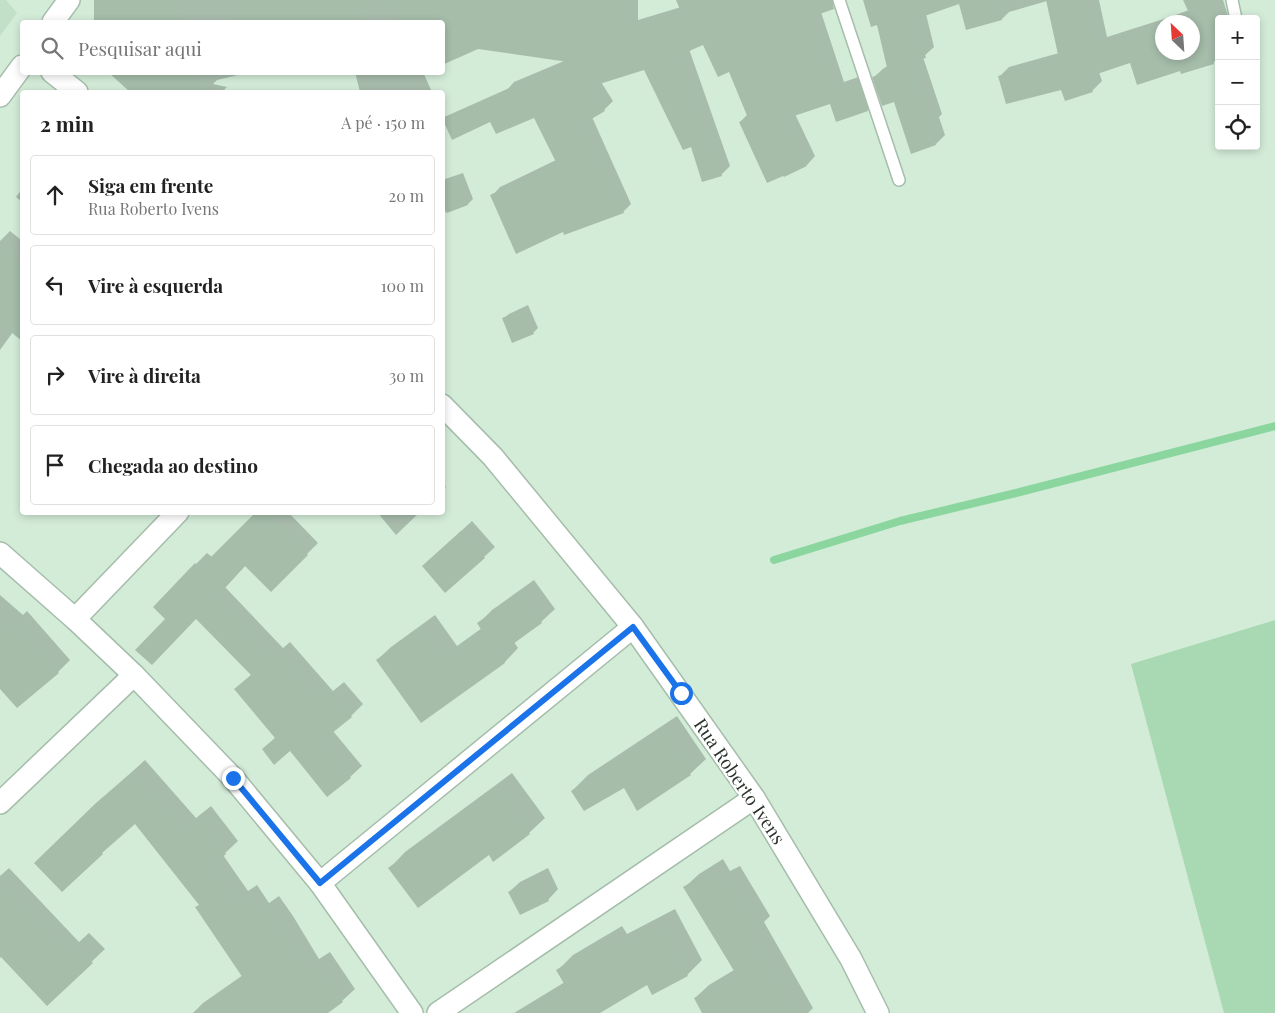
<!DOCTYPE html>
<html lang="pt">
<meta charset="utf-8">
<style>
body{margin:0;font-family:"Playfair Display",serif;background:#f6f6f6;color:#222}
.controls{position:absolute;right:15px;top:15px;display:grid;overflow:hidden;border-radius:5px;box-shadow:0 2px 8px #0003}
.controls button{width:45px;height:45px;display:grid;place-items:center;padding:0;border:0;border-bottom:1px solid #e0e0e0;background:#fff;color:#222;font:25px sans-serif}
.compass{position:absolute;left:1155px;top:15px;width:45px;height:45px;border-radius:50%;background:#fff;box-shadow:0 2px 8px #0003;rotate:335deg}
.stop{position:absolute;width:15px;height:15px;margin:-11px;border:4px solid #1a73e8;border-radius:50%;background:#fff}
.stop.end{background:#1a73e8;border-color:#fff;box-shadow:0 1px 5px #0008}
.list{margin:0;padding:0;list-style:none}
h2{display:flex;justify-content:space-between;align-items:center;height:65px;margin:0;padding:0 20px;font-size:21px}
h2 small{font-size:16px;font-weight:400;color:#767676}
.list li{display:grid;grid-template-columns:32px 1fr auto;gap:15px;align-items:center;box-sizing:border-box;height:80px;margin:0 10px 10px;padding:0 10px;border:1px solid #e0e0e0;border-radius:5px}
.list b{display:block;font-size:19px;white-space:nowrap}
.list p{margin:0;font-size:16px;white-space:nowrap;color:#767676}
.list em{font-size:16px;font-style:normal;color:#767676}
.icon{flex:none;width:28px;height:28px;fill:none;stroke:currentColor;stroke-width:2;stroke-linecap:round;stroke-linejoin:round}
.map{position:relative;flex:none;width:1275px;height:1013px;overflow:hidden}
.search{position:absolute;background:#fff;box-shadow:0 2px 8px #0003;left:20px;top:20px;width:425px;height:55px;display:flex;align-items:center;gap:12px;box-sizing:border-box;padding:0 18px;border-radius:5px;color:#767676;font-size:19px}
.panel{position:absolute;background:#fff;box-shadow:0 2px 8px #0003;left:20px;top:90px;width:425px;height:425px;border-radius:5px}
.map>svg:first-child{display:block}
.built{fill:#c2e0c8}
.green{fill:#a9d9b3}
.shadow{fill:#0003;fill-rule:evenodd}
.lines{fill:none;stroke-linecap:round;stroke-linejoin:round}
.stream{stroke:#8bd69e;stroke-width:8}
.building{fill:#a6bdaa}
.lane-casing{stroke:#a5bdaa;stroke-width:14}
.street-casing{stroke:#a5bdaa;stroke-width:24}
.lane{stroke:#fff;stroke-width:11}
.street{stroke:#fff;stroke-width:21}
.route{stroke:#1a73e8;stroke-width:6}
.labels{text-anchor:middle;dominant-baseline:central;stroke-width:4.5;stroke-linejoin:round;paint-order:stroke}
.street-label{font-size:18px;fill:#2b342d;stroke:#fff}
</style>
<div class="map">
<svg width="1275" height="1013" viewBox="0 0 1275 1013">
<rect width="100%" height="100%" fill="#d3ecd8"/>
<path class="built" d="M0,0h6l11,13 -17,23z"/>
<path class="green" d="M1275,620v393h-51l-93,-349z"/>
<g class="shadow">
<path d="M95,0h383l-36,22h-347z"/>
<path d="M499,0h139v20l43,-13 -4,-7h156l1,2 -9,9 -4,1 23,70 23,-8 9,27 -9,9 -36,-8 -36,12 20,42 -8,9 -67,-43 8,-8 -18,-44 -26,-26 -15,5 41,117 -9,9 -29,-30 -48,-77 -43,14 12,19 -9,9 -12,7 39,87 -8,8 -59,19 -72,-35 8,-9 56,-27 -22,-44 -28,-25 8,-9 50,-21z"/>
<path d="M864,0h85l-23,14 8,33 -11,10 19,57 -3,3 6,18 -9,9 -62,-67 10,-9 4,-2 -10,-42z"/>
<path d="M959,0h140l8,37 66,-21 16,-6 -4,-10h38l6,19h-10v14l-3,1 3,8v15l-6,6 -32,7 -50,-8 -32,10 3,9 -9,9 -27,9 -4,-11 -62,-12 9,-9 50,-14 -12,-52 -38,11 -7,7zM1162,22h30v30h-30z"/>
<path d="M110,72h141l-34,8 -4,4 14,3 -5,5h-90z"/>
<path d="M355,72h68l9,20h-72z"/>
<path d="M463,173l10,26 -5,5 -26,9v-33z"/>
<path d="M22,189v13l-6,-5z"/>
<path d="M10,231l11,9 1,-2v92l-5,5 -4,-3 -13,18v-109z"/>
<path d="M528,305l10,23 -5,5 -29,-15 5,-4z"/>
<path d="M442,483l4,4 -4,3z"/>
<path d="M257,512h31l30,31 -47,47 -25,-25 -21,22 58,61 7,-6 43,49 11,-9 19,22 -12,12 -18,15 29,35 -12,11 -23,19 -36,-46 -28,-1 13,-12 -40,-48 16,-15 -56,-57 -29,1 29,-54 11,-11 5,4z"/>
<path d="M377,512h43l-24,23z"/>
<path d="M472,521l23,26 -11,10 -61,9z"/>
<path d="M534,580l21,29 -14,13 -27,20 4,6 -13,14 -84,59 -44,-61 14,-13 44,-32 22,31 25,-18 -4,-4 14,-14z"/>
<path d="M0,595l23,20 4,-4 43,49 -12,12 -41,35 -17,-20z"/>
<path d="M677,716l29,43 -16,15 -66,12 -52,5 16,-16z"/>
<path d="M145,760l51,58 15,-12 27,35 -15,14 25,36 9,-6 12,18 10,-7 14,20 26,43 11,-7 25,37 -13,12 -16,12h-133l10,-10 40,-28 -43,-71 -87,-115z"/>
<path d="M512,773l33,45 -16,15 -36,27 -3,-7 -100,15 15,-16z"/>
<path d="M723,859l7,12 10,-5 30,50 -6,6 49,86 -5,5h-104l-9,-15 14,-13 25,-15 -49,-83 14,-13z"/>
<path d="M9,868l70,74 10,-9 16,16 -58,55 -45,-48 -2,2v-82z"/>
<path d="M548,868l10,21 -10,11 -39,-8 11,-10z"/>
<path d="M675,909l27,51 -15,15 -39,9 -50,29h-84l51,-31 -7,-12 15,-15 49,-29 5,8z"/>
</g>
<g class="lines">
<path class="stream" d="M774,560l126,-39 116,-28 259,-67"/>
</g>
<g class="building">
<path d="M94,0h80l8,22h-88z"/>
<path d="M240,0h128l-8,22h-125z"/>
<path d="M392,0h238v28l51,-16 -5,-12h156l2,9 -23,8 24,73 23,-8 10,29 -32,11 -6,-18 -45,15 22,47 -23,11 -1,-1 -16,7 -28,-61 9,-4 -19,-46 -11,5 -15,-32 -23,10 42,121 -20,6 -11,-35 -8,3 -39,-80 -54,17 15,24 -22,13 41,89 -60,22 -1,-3 -47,22 -26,-59 67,-31 -23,-46 -38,16 -6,-12 -38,18 -10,-22 126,-56 -90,-13 -36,16v-48l-23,5h-21z"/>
<path d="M863,0h134l5,20 -36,10 -7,-26 -43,15 10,39 -14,3 21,64 -3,1 6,19 -25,9 -17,-52 -12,4 -10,-29 16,-5 -11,-47 -6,2z"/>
<path d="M1046,0h42l10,45 64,-21v28h30v-30h-26l24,-7 -7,-15h29l7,23v11l-13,5 8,25 -33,10 -1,-3 -43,14 -7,-22 -42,14 5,15 -28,9 -4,-11 -55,14 -8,-28 61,-17z"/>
<path d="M108,72h83l22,20h-83z"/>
<path d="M459,178l9,27 -21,8 -5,-11v-19z"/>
<path d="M0,247l22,18v76l-22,-18z"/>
<path d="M523,310l11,24 -22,9 -10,-25z"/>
<path d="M256,512h9l43,43 -37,37 -26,-26 -30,33 56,59 7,-6 43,49 11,-9 20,25 -31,25 30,36 -24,19 -37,-46 -16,14 -12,-16 13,-11 -41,-49 17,-14 -55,-56 -44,46 -17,-15 30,-31 -12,-12 42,-44 5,5z"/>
<path d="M461,531l24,27 -40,35 -23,-27z"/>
<path d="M520,593l22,30 -43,31 6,9 -84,60 -45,-63 45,-32 22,31 39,-28 -5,-8z"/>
<path d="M15,622l44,51 -42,35 -17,-19v-54z"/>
<path d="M661,730l30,45 -54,36 -13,-23 -40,23 -13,-20z"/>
<path d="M132,772l51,58 14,-12 29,36 -16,13 24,36 10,-6 12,18 10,-8 15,22 25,42 11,-7 26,38 -15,11h-135l50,-35 -48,-71 4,-2 -64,-81 -33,29 1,1 -41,38 -28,-29 62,-60z"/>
<path d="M495,788l35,46 -37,28 -4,-7 -71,53 -30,-40z"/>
<path d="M709,872l7,12 10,-6 31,53 -7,4 44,78h-92l-8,-15 42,-24 -53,-87z"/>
<path d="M537,877l12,24 -29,14 -12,-23z"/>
<path d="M0,885l66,69 9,-9 18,18 -46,43 -47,-50z"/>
<path d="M659,923l29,53 -36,19 -5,-10 -47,28h-79l45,-26 -10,-17 50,-30 5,9z"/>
</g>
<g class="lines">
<g class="lane-casing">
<g id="lane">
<path d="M839,0l60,180"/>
<path d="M1232,0l4,19"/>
</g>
</g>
<g class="street-casing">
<g id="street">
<path d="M53,22l16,-22"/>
<path d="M52,72l25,20"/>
<path d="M0,96l22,-30"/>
<path d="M442,405l51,52 140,170 121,171 97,161 27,54"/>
<path d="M0,553l75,66 59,56 99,103 87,105 92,130"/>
<path d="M75,619l103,-107"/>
<path d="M0,803l134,-128"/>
<path d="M320,883l313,-256"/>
<path d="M438,1013l316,-215"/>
</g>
</g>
<use href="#lane" class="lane"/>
<use href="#street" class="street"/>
</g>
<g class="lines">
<path class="route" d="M233,778l87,105 313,-256 48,66"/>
</g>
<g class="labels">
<g class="street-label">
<text transform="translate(740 781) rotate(56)">Rua Roberto Ivens</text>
</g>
</g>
</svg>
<div class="controls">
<button>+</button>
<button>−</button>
<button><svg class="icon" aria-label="locate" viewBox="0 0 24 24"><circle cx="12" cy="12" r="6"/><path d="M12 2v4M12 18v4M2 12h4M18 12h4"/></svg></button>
</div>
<svg class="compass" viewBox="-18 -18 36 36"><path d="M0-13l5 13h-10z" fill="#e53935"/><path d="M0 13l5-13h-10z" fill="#767676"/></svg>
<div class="stop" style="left:681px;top:693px"></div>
<div class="stop end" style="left:233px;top:778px"></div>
<div class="search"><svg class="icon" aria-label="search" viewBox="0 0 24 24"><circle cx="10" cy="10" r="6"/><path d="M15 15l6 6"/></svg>Pesquisar aqui</div>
<section class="panel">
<h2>2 min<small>A pé · 150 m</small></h2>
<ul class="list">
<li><svg class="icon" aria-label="ahead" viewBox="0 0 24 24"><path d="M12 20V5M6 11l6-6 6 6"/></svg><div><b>Siga em frente</b><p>Rua Roberto Ivens</p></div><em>20 m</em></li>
<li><svg class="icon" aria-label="left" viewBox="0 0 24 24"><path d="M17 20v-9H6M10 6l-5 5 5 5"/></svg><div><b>Vire à esquerda</b></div><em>100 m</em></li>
<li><svg class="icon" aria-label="right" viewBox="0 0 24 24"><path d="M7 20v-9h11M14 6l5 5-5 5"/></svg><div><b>Vire à direita</b></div><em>30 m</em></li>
<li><svg class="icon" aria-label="arrive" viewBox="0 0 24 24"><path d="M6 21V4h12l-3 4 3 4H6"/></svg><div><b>Chegada ao destino</b></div></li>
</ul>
</section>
</div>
